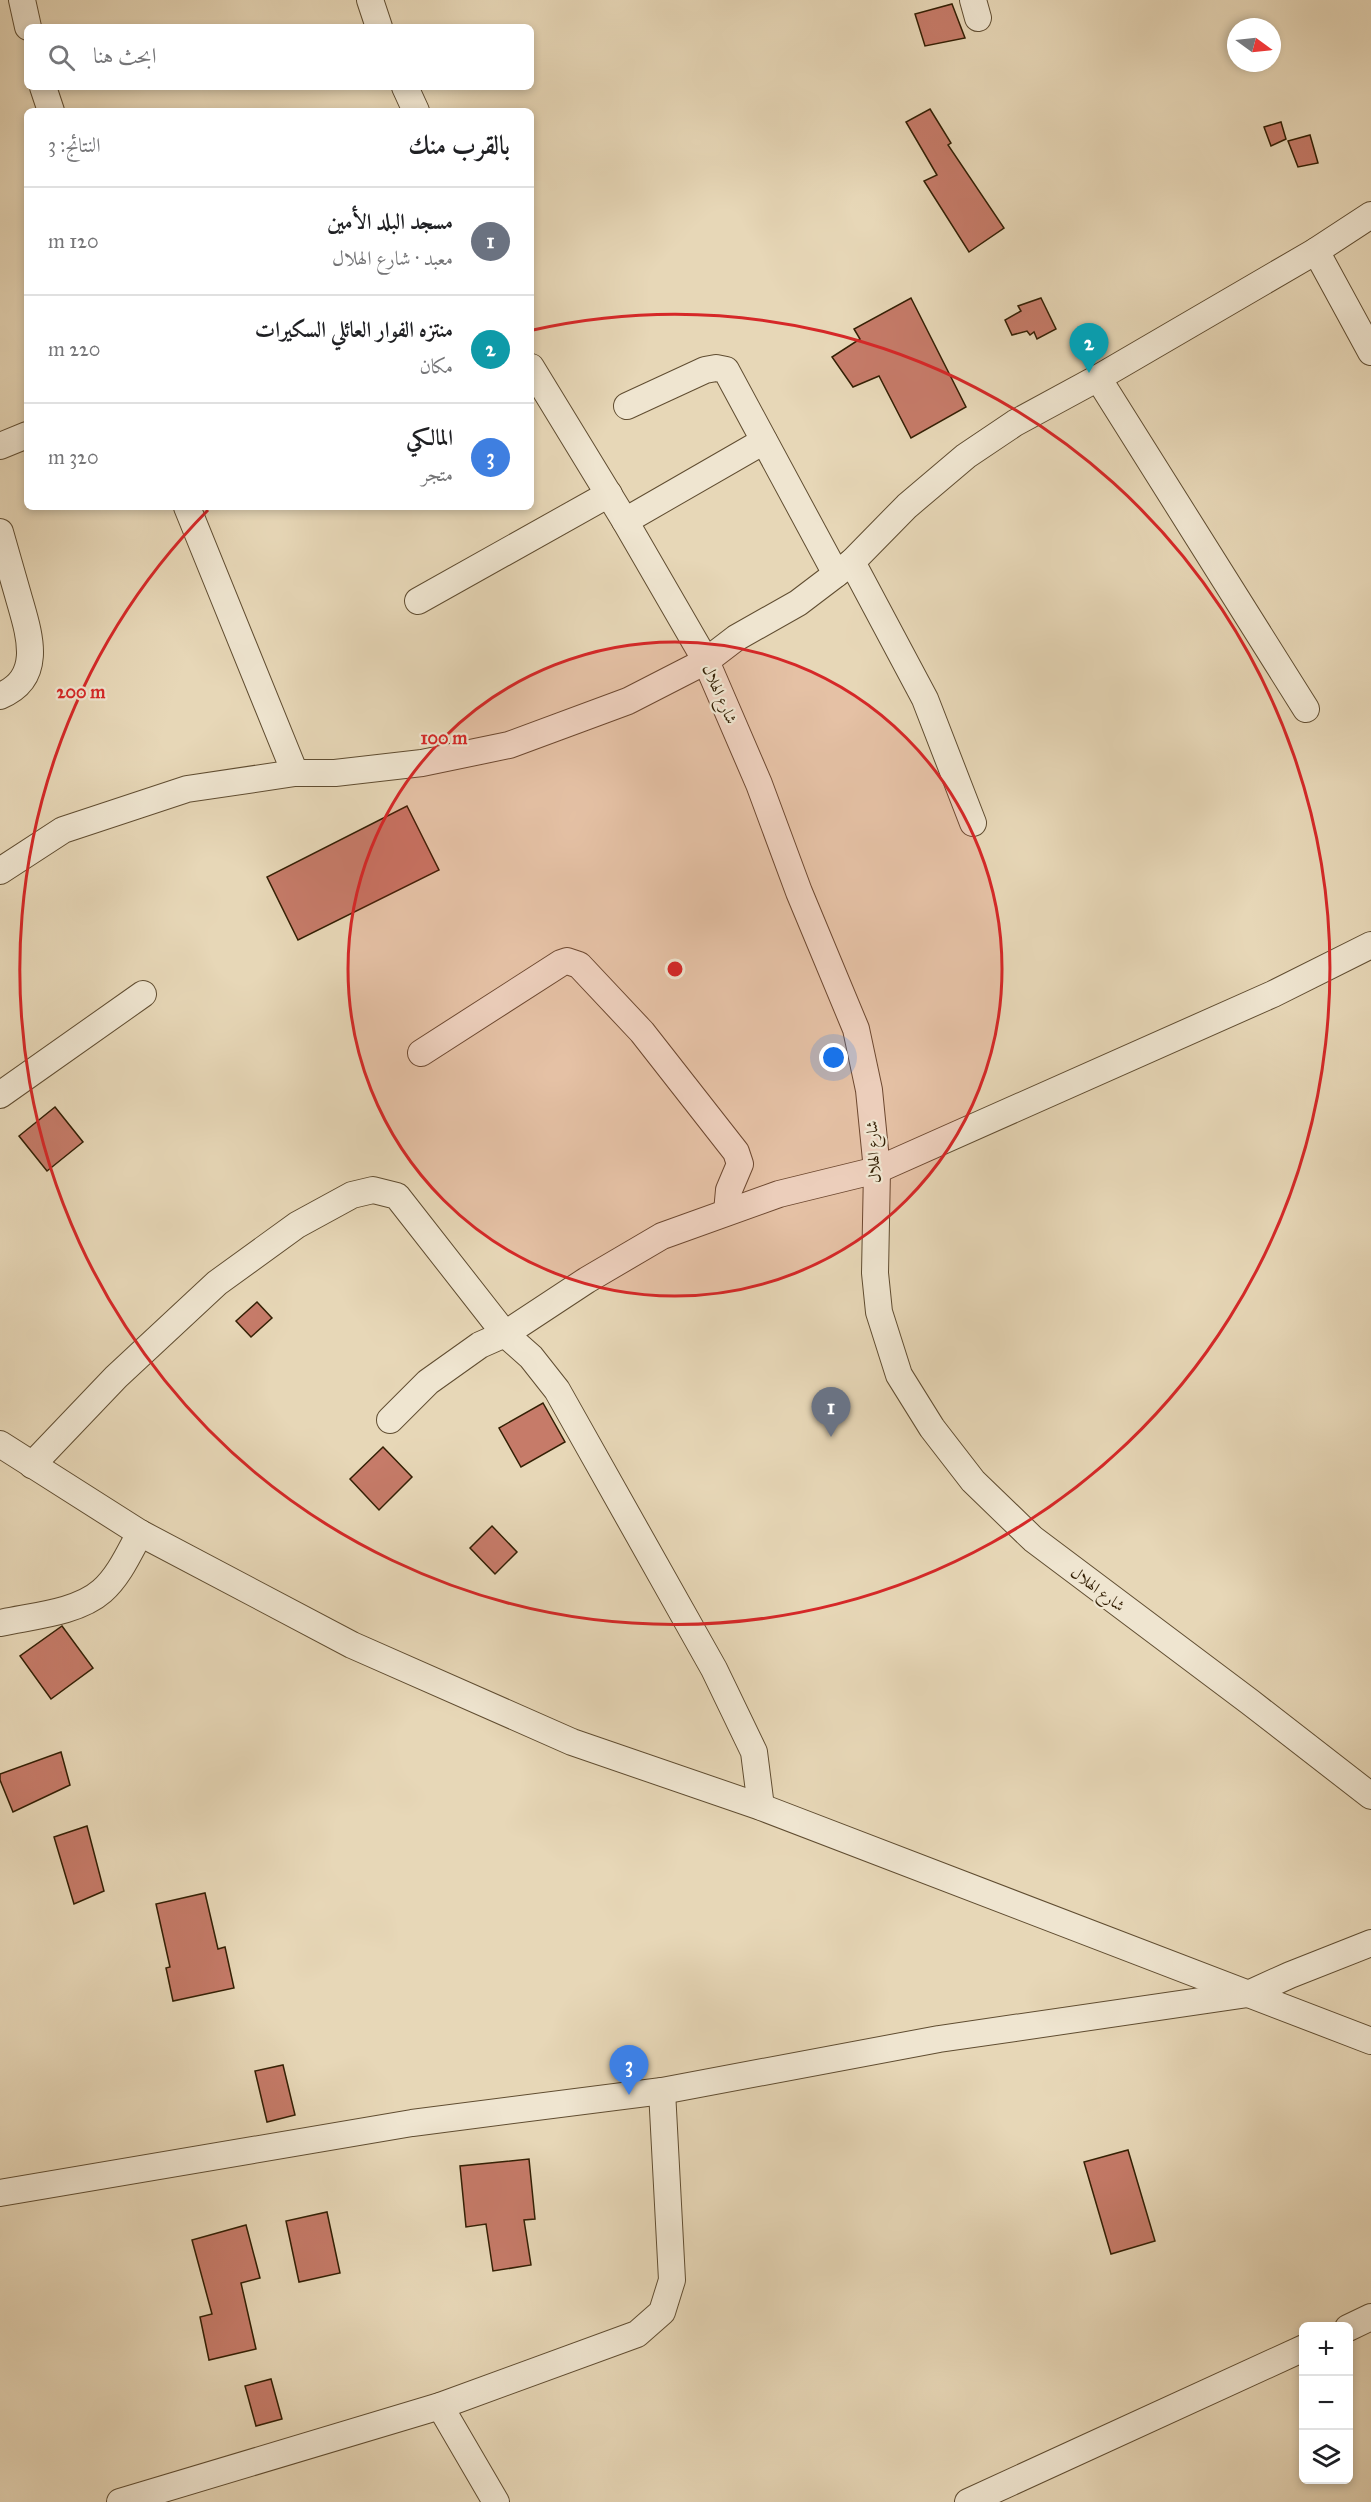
<!DOCTYPE html>
<html lang="ar">
<meta charset="utf-8">
<style>
body{margin:0;font-family:"IM FELL Great Primer",Amiri,serif;background:#f2f2f2;color:#202124;direction:rtl}
.controls{position:absolute;right:18px;bottom:18px;display:grid;overflow:hidden;border-radius:9px;box-shadow:0 3px 9px #0003}
.controls button{width:54px;height:54px;display:grid;place-items:center;padding:0;border:0;border-bottom:2px solid #e0e0e0;background:#fff;color:#202124;font:30px sans-serif}
.compass{position:absolute;left:1227px;top:18px;width:54px;height:54px;border-radius:50%;background:#fff;box-shadow:0 3px 9px #0003;rotate:105deg}
.you{position:absolute;left:834px;top:1058px;width:21px;height:21px;margin:-15px;border:4px solid #fff;border-radius:50%;background:#1a73e8;box-shadow:0 0 0 9px #1a73e833}
.badge{display:grid;place-items:center;width:39px;height:39px;border-radius:50%;background:#0b8043;color:#fff;font-size:20px;font-weight:700}
.pin{position:absolute;translate:-50% -50px;filter:drop-shadow(0 2px 3px #0008)}
.pin::after{content:'';position:absolute;top:32px;width:21px;height:18px;background:inherit;clip-path:polygon(0 0,100% 0,50% 100%)}
.list{margin:0;padding:0;list-style:none}
h2{display:flex;justify-content:space-between;align-items:center;height:78px;margin:0;padding:0 24px;font-size:26px}
h2 small{font-size:20px;font-weight:400;color:#757577}
.list li{display:grid;grid-template-columns:39px 1fr auto;gap:18px;align-items:center;box-sizing:border-box;height:108px;padding:0 24px;border-top:2px solid #e0e0e0}
.list b{display:block;font-size:22px;white-space:nowrap}
.list p{margin:0;font-size:20px;white-space:nowrap;color:#757577}
.list em{font-size:20px;font-style:normal;color:#757577}
.icon{flex:none;width:33px;height:33px;fill:none;stroke:currentColor;stroke-width:2;stroke-linecap:round;stroke-linejoin:round}
.map{position:relative;flex:none;width:1371px;height:2502px;overflow:hidden;direction:ltr}
.search{position:absolute;background:#fff;box-shadow:0 3px 9px #0003;left:24px;top:24px;width:510px;height:66px;display:flex;align-items:center;gap:15px;box-sizing:border-box;padding:0 21px;border-radius:9px;color:#757577;font-size:22px}
.panel{position:absolute;background:#fff;box-shadow:0 3px 9px #0003;left:24px;top:108px;width:510px;height:402px;border-radius:9px;direction:rtl}
.map>svg:first-child{display:block}
.building{fill:#c67b69;stroke:#331f04;stroke-width:1.5}
.lines{fill:none;stroke-linecap:round;stroke-linejoin:round}
.minor-casing{stroke:#604d31;stroke-width:28}
.minor{stroke:#efe5d0;stroke-width:26}
.ring{fill:none;stroke:#d62828;stroke-width:3}
.labels{text-anchor:middle;dominant-baseline:central;stroke-width:4.5;stroke-linejoin:round;paint-order:stroke}
.street-label{font-size:16px;fill:#331f04;stroke:#efe5d0}
.centre{fill:#d62828;stroke:#efe5d0;stroke-width:3}
.ring-label{font-size:18px;text-anchor:middle;font-weight:bold;fill:#d62828;stroke:#efe5d0;stroke-width:4.5;stroke-linejoin:round;paint-order:stroke}
</style>
<div class="map">
<svg width="1371" height="2502" viewBox="0 0 1371 2502">
<rect width="100%" height="100%" fill="#e7d7b7"/>
<filter id="stains"><feTurbulence type="fractalNoise" baseFrequency=".00333" numOctaves="4"/><feColorMatrix values="0 0 0 0 .2 0 0 0 0 .09 0 0 0 0 .02 0 0 0 .5 -.17"/></filter>
<radialGradient id="worn" r=".72"><stop offset=".6" stop-color="#630" stop-opacity="0"/><stop offset="1" stop-color="#630" stop-opacity=".3"/></radialGradient>
<g class="building">
<path d="M952,4l13,34 -40,8 -10,-32z"/>
<path d="M930,109l21,34 -3,2 56,83 -35,24 -45,-71 13,-6 -31,-53z"/>
<path d="M1281,122l5,17 -15,7 -7,-19z"/>
<path d="M1310,135l8,28 -20,4 -10,-26z"/>
<path d="M911,298l55,109 -55,31 -32,-62 -26,11 -21,-30 28,-18 -6,-10z"/>
<path d="M1041,298l15,31 -19,10 -3,-7 -4,3 -3,-4 -15,4 -7,-15 16,-9 -3,-5z"/>
<path d="M407,806l32,64 -141,70 -31,-63z"/>
<path d="M55,1107l28,35 -36,29 -28,-35z"/>
<path d="M257,1302l15,16 -21,19 -15,-16z"/>
<path d="M543,1403l22,39 -44,25 -22,-39z"/>
<path d="M383,1447l29,30 -33,33 -29,-31z"/>
<path d="M492,1526l25,26 -22,22 -25,-26z"/>
<path d="M62,1626l31,42 -42,31 -31,-43z"/>
<path d="M61,1752l9,33 -57,27 -13,-32v-6z"/>
<path d="M87,1826l17,65 -30,13 -20,-67z"/>
<path d="M205,1893l13,56 7,-2 9,41 -61,13 -7,-33 4,-1 -14,-63z"/>
<path d="M283,2065l12,50 -28,7 -12,-51z"/>
<path d="M1128,2150l27,91 -44,13 -27,-92z"/>
<path d="M529,2159l6,60 -11,1 7,45 -38,6 -7,-47 -20,3 -6,-61z"/>
<path d="M327,2212l13,61 -41,9 -13,-61z"/>
<path d="M246,2225l14,53 -19,5 15,66 -47,11 -9,-43 12,-3 -20,-74z"/>
<path d="M271,2379l11,40 -26,7 -11,-40z"/>
</g>
<g class="lines">
<g class="minor-casing">
<g id="minor">
<path d="M22,0l6,27"/>
<path d="M370,0l9,27"/>
<path d="M973,0l5,18"/>
<path d="M43,87l8,24"/>
<path d="M405,87l11,24"/>
<path d="M1316,251l55,101"/>
<path d="M531,367l94,154 81,140 53,123 40,108 57,137 13,61 8,80 -2,103 4,39 20,63 33,53 41,53 60,58 217,163 121,94"/>
<path d="M1098,378l208,331"/>
<path d="M627,406l78,-36 11,-2 10,2 110,204"/>
<path d="M0,446l27,-11"/>
<path d="M187,507l108,266"/>
<path d="M625,521l139,-80"/>
<path d="M0,532c6,21 12,42 18,63 10,36 28,82 -18,101"/>
<path d="M852,562l73,137 48,124"/>
<path d="M418,601l191,-107"/>
<path d="M0,871l63,-41 124,-41 108,-16h40l87,-10 87,-18 119,-44 78,-40 30,-23 62,-35 54,-41 55,-56 59,-50 49,-33 83,-45 218,-127 55,-36"/>
<path d="M421,1053l140,-90 6,-2 12,4 63,67 94,120 4,12 -11,26 -2,22"/>
<path d="M0,1095l143,-101"/>
<path d="M390,1420l38,-38 52,-37 25,-11 82,-54 75,-44 117,-42 98,-24 396,-176 98,-49"/>
<path d="M0,1444l140,89 212,112 220,97 189,65 610,234"/>
<path d="M32,1465l84,-88 101,-94 80,-58 55,-30 21,-5 24,6 108,138 26,23 26,33 157,279 40,83 7,55"/>
<path d="M0,1623c31,-7 77,-10 102,-32 17,-15 27,-38 38,-58"/>
<path d="M0,2193l412,-70 250,-32 277,-52 309,-45 42,-19 81,-32"/>
<path d="M1348,2328l23,-11"/>
<path d="M440,2406l56,96"/>
<path d="M120,2502l320,-96 197,-72 25,-22 10,-32 -10,-189"/>
<path d="M968,2502l336,-154"/>
</g>
</g>
<use href="#minor" class="minor"/>
</g>
<circle cx="675" cy="969" r="327" fill="#d62828" fill-opacity=".12"/>
<g class="ring">
<circle cx="675" cy="969" r="327"/>
<path d="M533 330A655 655 0 1 1 208 510"/>
</g>
<g class="labels">
<g class="street-label">
<text transform="translate(720 694) rotate(66)">شارع الهلال</text>
<text transform="translate(873 1152) rotate(-93)">شارع الهلال</text>
<text transform="translate(1098 1589) rotate(37)">شارع الهلال</text>
</g>
</g>
<circle cx="675" cy="969" r="9" class="centre"/>
<g class="ring-label">
<text x="81" y="698">200 m</text>
<text x="444" y="744">100 m</text>
</g>
<rect width="100%" height="100%" filter="url(#stains)"/>
<rect width="100%" height="100%" fill="url(#worn)"/>
</svg>
<div class="controls">
<button>+</button>
<button>−</button>
<button><svg class="icon" aria-label="layers" viewBox="0 0 24 24"><path d="M12 4l9 5-9 5-9-5zM3 14l9 5 9-5"/></svg></button>
</div>
<svg class="compass" viewBox="-18 -18 36 36"><path d="M0-13l5 13h-10z" fill="#e53935"/><path d="M0 13l5-13h-10z" fill="#757577"/></svg>
<div class="you"></div>
<div class="pin badge" style="left:831px;top:1437px;background:#6b7280">1</div>
<div class="pin badge" style="left:1089px;top:373px;background:#0f9aa8">2</div>
<div class="pin badge" style="left:629px;top:2095px;background:#3f7fe0">3</div>
<div class="search"><svg class="icon" aria-label="search" viewBox="0 0 24 24"><circle cx="10" cy="10" r="6"/><path d="M15 15l6 6"/></svg>ابحث هنا</div>
<section class="panel">
<h2>بالقرب منك<small>النتائج: 3</small></h2>
<ul class="list">
<li><span class="badge" style="background:#6b7280">1</span><div><b>مسجد البلد الأمين</b><p>معبد · شارع الهلال</p></div><em>120 m</em></li>
<li><span class="badge" style="background:#0f9aa8">2</span><div><b>منتزه الفوار العائلي السكيرات</b><p>مكان</p></div><em>220 m</em></li>
<li><span class="badge" style="background:#3f7fe0">3</span><div><b>المالكي</b><p>متجر</p></div><em>320 m</em></li>
</ul>
</section>
</div>
